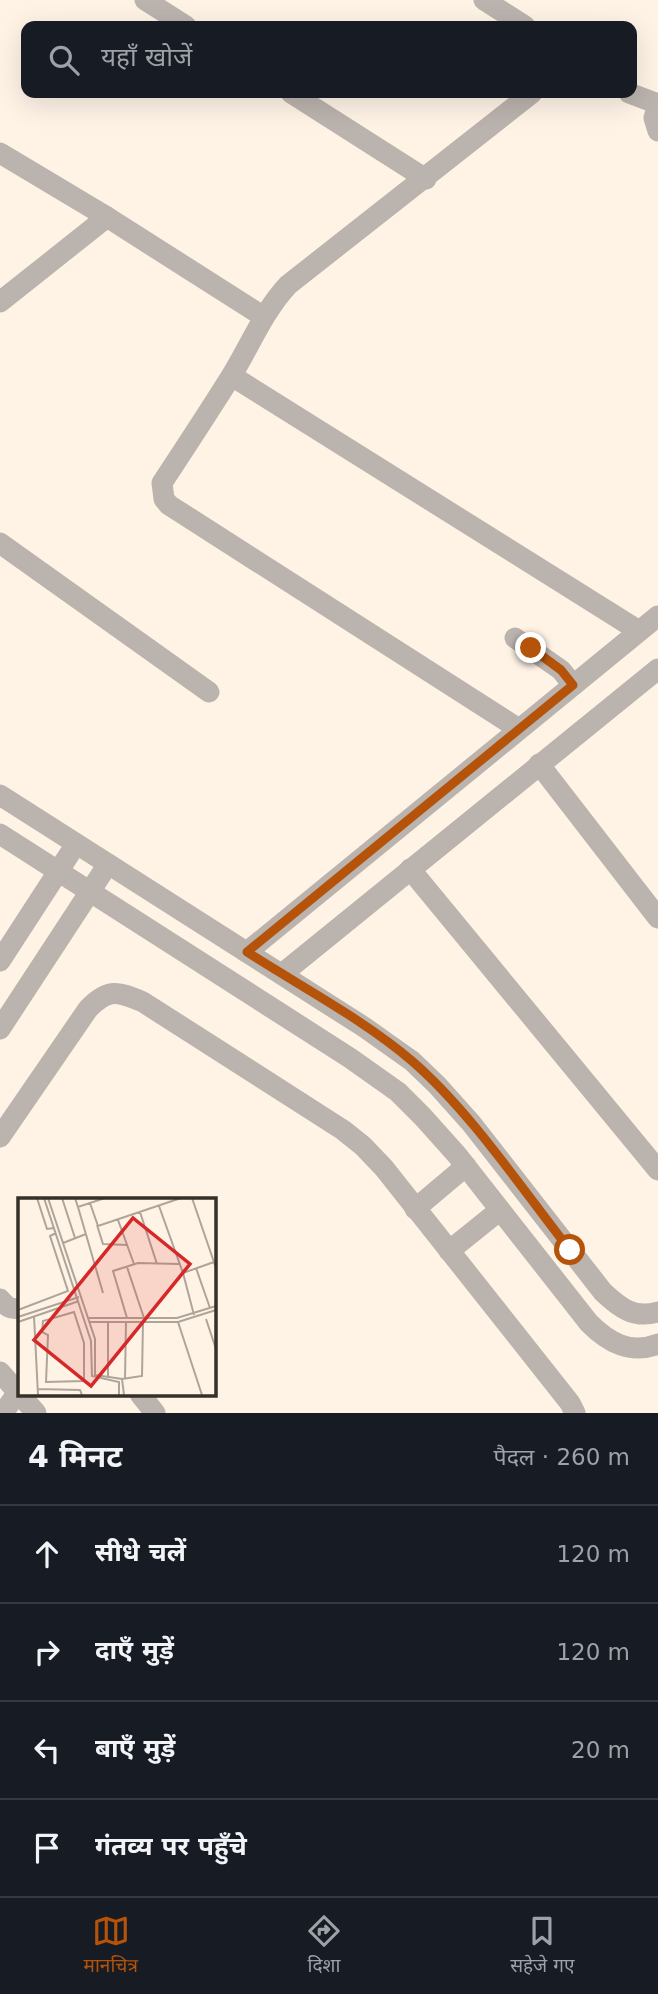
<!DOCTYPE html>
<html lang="hi">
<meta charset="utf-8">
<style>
body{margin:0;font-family:"DejaVu Sans","Noto Sans Devanagari",sans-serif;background:#20242c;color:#f1f3f6}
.stop{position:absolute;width:21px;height:21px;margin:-16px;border:5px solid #b45309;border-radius:50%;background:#fff}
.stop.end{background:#b45309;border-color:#fff;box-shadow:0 2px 7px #0008}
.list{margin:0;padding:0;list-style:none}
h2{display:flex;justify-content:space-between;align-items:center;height:91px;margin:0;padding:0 28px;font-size:30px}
h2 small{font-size:23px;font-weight:400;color:#9ea1a6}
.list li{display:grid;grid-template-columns:46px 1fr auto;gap:21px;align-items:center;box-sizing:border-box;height:98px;padding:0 28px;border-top:2px solid #363941}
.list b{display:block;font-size:26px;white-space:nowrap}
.list em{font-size:23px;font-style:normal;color:#9ea1a6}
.icon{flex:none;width:38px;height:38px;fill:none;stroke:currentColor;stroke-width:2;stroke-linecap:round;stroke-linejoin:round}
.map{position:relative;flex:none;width:658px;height:1413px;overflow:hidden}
.search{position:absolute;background:#171b24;box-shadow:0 7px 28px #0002;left:21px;right:21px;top:21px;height:77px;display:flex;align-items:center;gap:18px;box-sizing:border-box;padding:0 24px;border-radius:14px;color:#9ea1a6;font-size:26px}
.sheet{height:483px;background:#171b24}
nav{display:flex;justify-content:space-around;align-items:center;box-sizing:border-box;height:98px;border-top:2px solid #363941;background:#171b24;font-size:19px;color:#9ea1a6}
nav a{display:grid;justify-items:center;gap:4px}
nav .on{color:#b45309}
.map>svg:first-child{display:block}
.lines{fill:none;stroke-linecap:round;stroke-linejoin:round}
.minor{stroke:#bbb3ad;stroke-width:21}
.route{stroke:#b45309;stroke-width:9}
.inset-road{fill:none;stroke:#aea59a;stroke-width:2}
.view{fill:#d62828;fill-opacity:0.15;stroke:#d62828;stroke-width:3.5}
.inset-edge{fill:none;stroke:#353029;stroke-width:3.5}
</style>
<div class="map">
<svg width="658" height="1413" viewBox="0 0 658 1413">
<rect width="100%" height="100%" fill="#fef3e5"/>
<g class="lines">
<g class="minor">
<path d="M145,0l41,26"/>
<path d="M484,0l41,26"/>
<path d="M291,93l135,86"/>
<path d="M629,93l29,11 -4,14 4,13"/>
<path d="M0,153l107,64 157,100"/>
<path d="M0,302l107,-85"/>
<path d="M232,376l407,255"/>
<path d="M0,543l209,149"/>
<path d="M515,638l46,32 12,15"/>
<path d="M519,729l-350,-224 -5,-6 -2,-16c23,-35 46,-70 68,-105 20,-32 33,-66 58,-93l244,-192"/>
<path d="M539,764l119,154"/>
<path d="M0,795l364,232 48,34 25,24 34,38 132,169c17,16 31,27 55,20"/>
<path d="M0,834l350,224 48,34 25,25 34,38 132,168c19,19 41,32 69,21"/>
<path d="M410,869l248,301"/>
<path d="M247,952l411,-336"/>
<path d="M0,961l76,-117"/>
<path d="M282,974l376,-305"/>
<path d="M0,1029l108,-165"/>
<path d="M0,1137l88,-128c20,-21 30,-18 55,-7l200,128 20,16 21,22 186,235 5,10"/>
<path d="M415,1209l51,-43"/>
<path d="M449,1251l51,-41"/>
<path d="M0,1299c6,7 10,11 19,9"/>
<path d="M0,1372l36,41"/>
<path d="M140,1394l15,19"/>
<path d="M3,1413l15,-21"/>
</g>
</g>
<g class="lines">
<path class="route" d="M531,648l30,22 12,15 -326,267c53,34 119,69 165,109 58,50 110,128 158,189"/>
</g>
<g transform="translate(18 1198)">
<rect width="198" height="198" fill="#fef3e5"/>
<path class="inset-road" d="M19,0l10,31 7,-1M26,0l47,143 1,35 27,6v13M30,0l47,141v36l27,4 2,16M44,0l13,40M57,0l3,9 27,-9M174,0l24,70M72,5l8,23 83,-28M141,8l24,67 31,-11M60,9l25,86M122,14l17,52M100,22l16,44M79,27l6,19 24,1M45,45l23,-9M109,69l17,51M178,70l14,40M165,75l11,42M0,112l50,-19 -18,-55 6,-3M56,114l10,31v38l-38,1 2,-47 -6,-3 1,-11zM16,118l4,79M0,119l61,-20M70,120h89l39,-12M109,120l-14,-47 25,-8 41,1M188,121l10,30M0,124l61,-21M72,124h88l38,-12M90,124v56M160,124l24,73M104,181l20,-3 1,-54M107,181l1,-57M20,191l42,1 2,5"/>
<path class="view" d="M115,20l57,46 -99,122 -57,-46z"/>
<rect width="198" height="198" class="inset-edge"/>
</g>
</svg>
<div class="stop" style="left:570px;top:1250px"></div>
<div class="stop end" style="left:531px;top:648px"></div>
<div class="search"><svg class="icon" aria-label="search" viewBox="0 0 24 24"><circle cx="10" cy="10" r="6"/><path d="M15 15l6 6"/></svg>यहाँ खोजें</div>
</div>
<section class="sheet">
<h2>4 मिनट<small>पैदल · 260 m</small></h2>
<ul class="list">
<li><svg class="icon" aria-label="ahead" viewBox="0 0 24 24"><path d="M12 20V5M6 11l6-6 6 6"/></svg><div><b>सीधे चलें</b></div><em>120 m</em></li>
<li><svg class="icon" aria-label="right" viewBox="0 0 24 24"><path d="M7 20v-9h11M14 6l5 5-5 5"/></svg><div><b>दाएँ मुड़ें</b></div><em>120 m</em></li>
<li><svg class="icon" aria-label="left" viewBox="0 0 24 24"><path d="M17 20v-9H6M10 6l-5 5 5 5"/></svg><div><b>बाएँ मुड़ें</b></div><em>20 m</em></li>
<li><svg class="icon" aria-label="arrive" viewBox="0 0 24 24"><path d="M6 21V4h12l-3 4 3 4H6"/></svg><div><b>गंतव्य पर पहुँचे</b></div></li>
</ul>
</section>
<nav>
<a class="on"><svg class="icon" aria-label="map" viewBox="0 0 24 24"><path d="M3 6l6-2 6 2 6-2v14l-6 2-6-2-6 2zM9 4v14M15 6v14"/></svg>मानचित्र</a>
<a><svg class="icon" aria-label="directions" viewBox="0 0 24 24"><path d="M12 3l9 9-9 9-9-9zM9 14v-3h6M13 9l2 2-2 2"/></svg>दिशा</a>
<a><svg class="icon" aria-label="saved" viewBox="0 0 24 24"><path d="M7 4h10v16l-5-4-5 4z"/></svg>सहेजे गए</a>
</nav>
